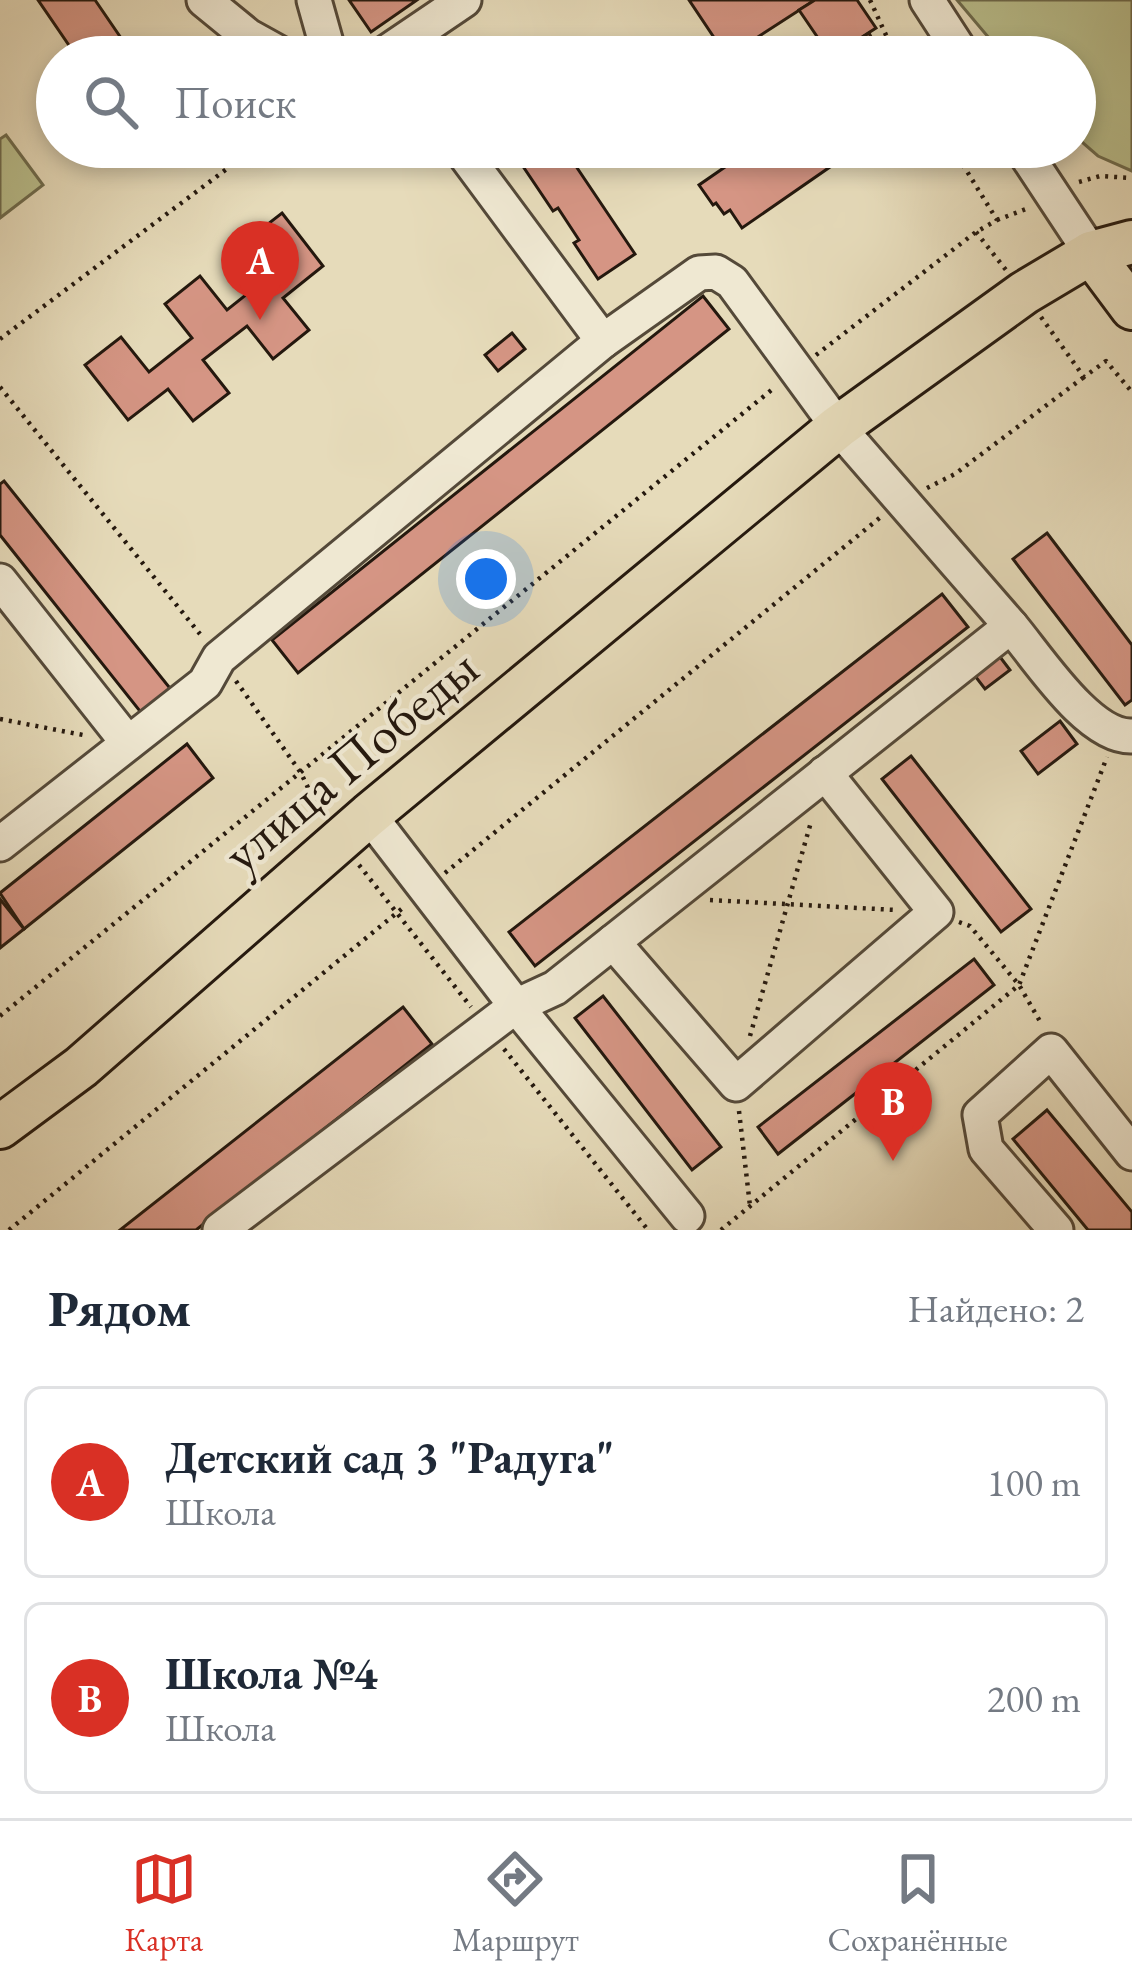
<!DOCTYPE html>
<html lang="ru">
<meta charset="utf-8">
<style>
body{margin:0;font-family:"EB Garamond",serif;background:#f2f2f3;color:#1f2937}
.you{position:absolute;left:486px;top:579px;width:42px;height:42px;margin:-30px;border:9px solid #fff;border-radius:50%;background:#1a73e8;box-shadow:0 0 0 18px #1a73e833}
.badge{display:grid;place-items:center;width:78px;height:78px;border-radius:50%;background:#d93025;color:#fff;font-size:39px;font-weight:700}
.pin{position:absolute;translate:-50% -99px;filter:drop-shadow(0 3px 6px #0008)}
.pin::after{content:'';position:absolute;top:63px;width:42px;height:36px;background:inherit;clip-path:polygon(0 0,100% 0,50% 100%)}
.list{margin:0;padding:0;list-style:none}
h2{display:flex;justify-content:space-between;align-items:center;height:156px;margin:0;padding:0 48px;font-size:51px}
h2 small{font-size:39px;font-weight:400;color:#747a83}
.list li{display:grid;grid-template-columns:78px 1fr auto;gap:36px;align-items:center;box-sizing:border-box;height:192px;margin:0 24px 24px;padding:0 24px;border:3px solid #e0e1e3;border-radius:18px}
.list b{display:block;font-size:45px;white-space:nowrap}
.list p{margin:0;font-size:39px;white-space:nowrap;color:#747a83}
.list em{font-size:39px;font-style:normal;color:#747a83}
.icon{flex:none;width:66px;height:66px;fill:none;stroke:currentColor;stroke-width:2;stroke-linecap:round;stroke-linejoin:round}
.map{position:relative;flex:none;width:1132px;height:1230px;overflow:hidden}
.search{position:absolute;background:#fff;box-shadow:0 6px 18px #0003;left:36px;right:36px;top:36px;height:132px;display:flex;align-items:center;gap:30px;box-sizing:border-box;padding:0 42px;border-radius:66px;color:#747a83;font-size:45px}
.sheet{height:588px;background:#fff}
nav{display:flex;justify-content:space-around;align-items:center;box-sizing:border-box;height:168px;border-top:3px solid #e0e1e3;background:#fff;font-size:33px;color:#747a83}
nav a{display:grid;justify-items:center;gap:6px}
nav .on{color:#d93025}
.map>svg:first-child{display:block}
.green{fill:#b9be8c;stroke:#6e6b4d;stroke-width:3}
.building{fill:#d59584;stroke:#24180e;stroke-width:3}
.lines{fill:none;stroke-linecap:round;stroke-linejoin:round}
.minor-casing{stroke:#544939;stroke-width:39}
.major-casing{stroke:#24180e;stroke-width:48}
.path{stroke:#24180e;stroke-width:4.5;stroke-dasharray:3 6;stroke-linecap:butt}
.minor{stroke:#efe8d2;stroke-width:33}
.major{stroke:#e6dbba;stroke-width:42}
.labels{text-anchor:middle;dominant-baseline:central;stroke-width:9;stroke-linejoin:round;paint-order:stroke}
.street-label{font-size:54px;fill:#24180e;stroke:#efe8d2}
</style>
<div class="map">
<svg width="1132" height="1230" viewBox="0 0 1132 1230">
<rect width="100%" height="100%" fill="#e6dbba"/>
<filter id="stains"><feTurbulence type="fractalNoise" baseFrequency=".00167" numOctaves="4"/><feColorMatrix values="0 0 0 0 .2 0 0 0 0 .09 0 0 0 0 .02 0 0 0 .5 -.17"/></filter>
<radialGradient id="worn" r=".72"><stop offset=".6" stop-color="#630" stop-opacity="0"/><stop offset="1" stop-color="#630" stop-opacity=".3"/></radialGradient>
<g class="green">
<path d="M957,0h175v171l-34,-15 -23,-20v-79h-70z"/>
<path d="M6,135l37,50 -43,33v-79z"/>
</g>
<g class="building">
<path d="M38,0h57l39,57h-57z"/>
<path d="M349,0h68l-46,32z"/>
<path d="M689,0h126l-88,57z"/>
<path d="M815,0h42l19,28 -45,29 -32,-47z"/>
<path d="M869,33l12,24h-48z"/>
<path d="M510,147h53l72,107 -37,25 -24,-36 5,-3 -21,-32 -5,3z"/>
<path d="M754,147h77l9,13 -98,68 -12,-18 -6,4 -8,-11 -3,2 -14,-20z"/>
<path d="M282,213l41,53 -40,32 26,32 -36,29 -26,-33 -44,34 26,33 -36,28 -25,-32 -40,31 -43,-55 36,-28 28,35 43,-34 -27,-34 35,-28 27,34 44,-35 -26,-33z"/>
<path d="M703,296l26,33 -431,344 -26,-33z"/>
<path d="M512,333l13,16 -27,22 -13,-16z"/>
<path d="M4,481l169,211 -30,23 -143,-180v-51z"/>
<path d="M1047,533l85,112v55l-7,5 -112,-146z"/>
<path d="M942,594l26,33 -433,339 -26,-34z"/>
<path d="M997,653l13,17 -25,19 -13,-17z"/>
<path d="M1060,721l17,23 -39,30 -17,-23z"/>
<path d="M187,744l26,34 -189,151 -24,-36z"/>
<path d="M911,756l120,153 -30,23 -119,-153z"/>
<path d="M0,899l24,30 -24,19z"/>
<path d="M974,959l20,26 -216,169 -20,-27z"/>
<path d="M603,996l118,151 -29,23 -117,-152z"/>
<path d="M403,1007l29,37 -236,186h-76z"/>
<path d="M1047,1110l85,102v18h-44l-75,-91z"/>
</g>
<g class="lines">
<g class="minor-casing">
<g id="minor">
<path d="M204,0l44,36 38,21"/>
<path d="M314,0l16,57"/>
<path d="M927,0l37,57"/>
<path d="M380,57l84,-57"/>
<path d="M1021,147l70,106"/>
<path d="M0,581l128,162"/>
<path d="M1011,626c27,32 78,112 121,110"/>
<path d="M369,815l147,191 171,210"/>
<path d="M0,844l205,-161 14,-25 384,-317"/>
<path d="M613,942l123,142 200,-172 -111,-139"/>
<path d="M220,1230l296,-224 39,-18 456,-362 -173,-199 -106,-145 -16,-10 -17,1 -96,68 -144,-194"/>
<path d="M1056,1230l-70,-81 -6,-34 71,-64 81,102"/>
</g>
</g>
<g class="major-casing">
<g id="major">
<path d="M1091,253l41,55"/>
<path d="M0,1127l81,-60 288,-252 469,-388 186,-134 67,-40 41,-11"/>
</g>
</g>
<g class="path">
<path d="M870,0l26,57"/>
<path d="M1079,182l21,-6 32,2"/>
<path d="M997,220l29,-11"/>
<path d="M976,232l30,38"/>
<path d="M1041,317l43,60 22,-16 26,31"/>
<path d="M0,339l256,-192"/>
<path d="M816,355l160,-123 21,-12 -45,-73"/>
<path d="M0,387l200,247"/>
<path d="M927,488l28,-14 129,-97"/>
<path d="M236,681l65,92 19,40"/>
<path d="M0,719l83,16"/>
<path d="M359,865l112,142"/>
<path d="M445,873l437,-357"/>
<path d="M710,900l186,10"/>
<path d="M959,922l11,4 49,59 22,38"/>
<path d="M0,1016l774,-628"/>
<path d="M750,1036l61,-214"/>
<path d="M504,1049l144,181"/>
<path d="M739,1111l11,95"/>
<path d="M9,1230l395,-323"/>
<path d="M721,1230l298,-245 88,-228"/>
</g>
<use href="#minor" class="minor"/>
<use href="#major" class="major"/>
</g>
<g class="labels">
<g class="street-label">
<text transform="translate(350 760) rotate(-40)">улица Победы</text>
</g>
</g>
<rect width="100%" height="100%" filter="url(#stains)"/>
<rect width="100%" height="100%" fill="url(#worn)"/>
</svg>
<div class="you"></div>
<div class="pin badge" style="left:260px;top:320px">A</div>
<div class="pin badge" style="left:893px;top:1161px">B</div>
<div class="search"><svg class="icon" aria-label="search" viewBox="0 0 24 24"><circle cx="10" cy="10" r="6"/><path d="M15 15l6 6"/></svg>Поиск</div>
</div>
<section class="sheet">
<h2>Рядом<small>Найдено: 2</small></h2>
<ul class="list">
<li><span class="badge">A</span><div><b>Детский сад 3 &quot;Радуга&quot;</b><p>Школа</p></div><em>100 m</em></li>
<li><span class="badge">B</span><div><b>Школа №4</b><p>Школа</p></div><em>200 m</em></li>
</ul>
</section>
<nav>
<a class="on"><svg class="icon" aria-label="map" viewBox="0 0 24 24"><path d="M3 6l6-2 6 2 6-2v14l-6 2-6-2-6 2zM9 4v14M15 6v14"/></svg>Карта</a>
<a><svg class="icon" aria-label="directions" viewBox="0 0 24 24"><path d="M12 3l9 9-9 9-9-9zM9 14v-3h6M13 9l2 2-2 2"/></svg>Маршрут</a>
<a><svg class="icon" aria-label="saved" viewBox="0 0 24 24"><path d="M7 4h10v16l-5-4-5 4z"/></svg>Сохранённые</a>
</nav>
